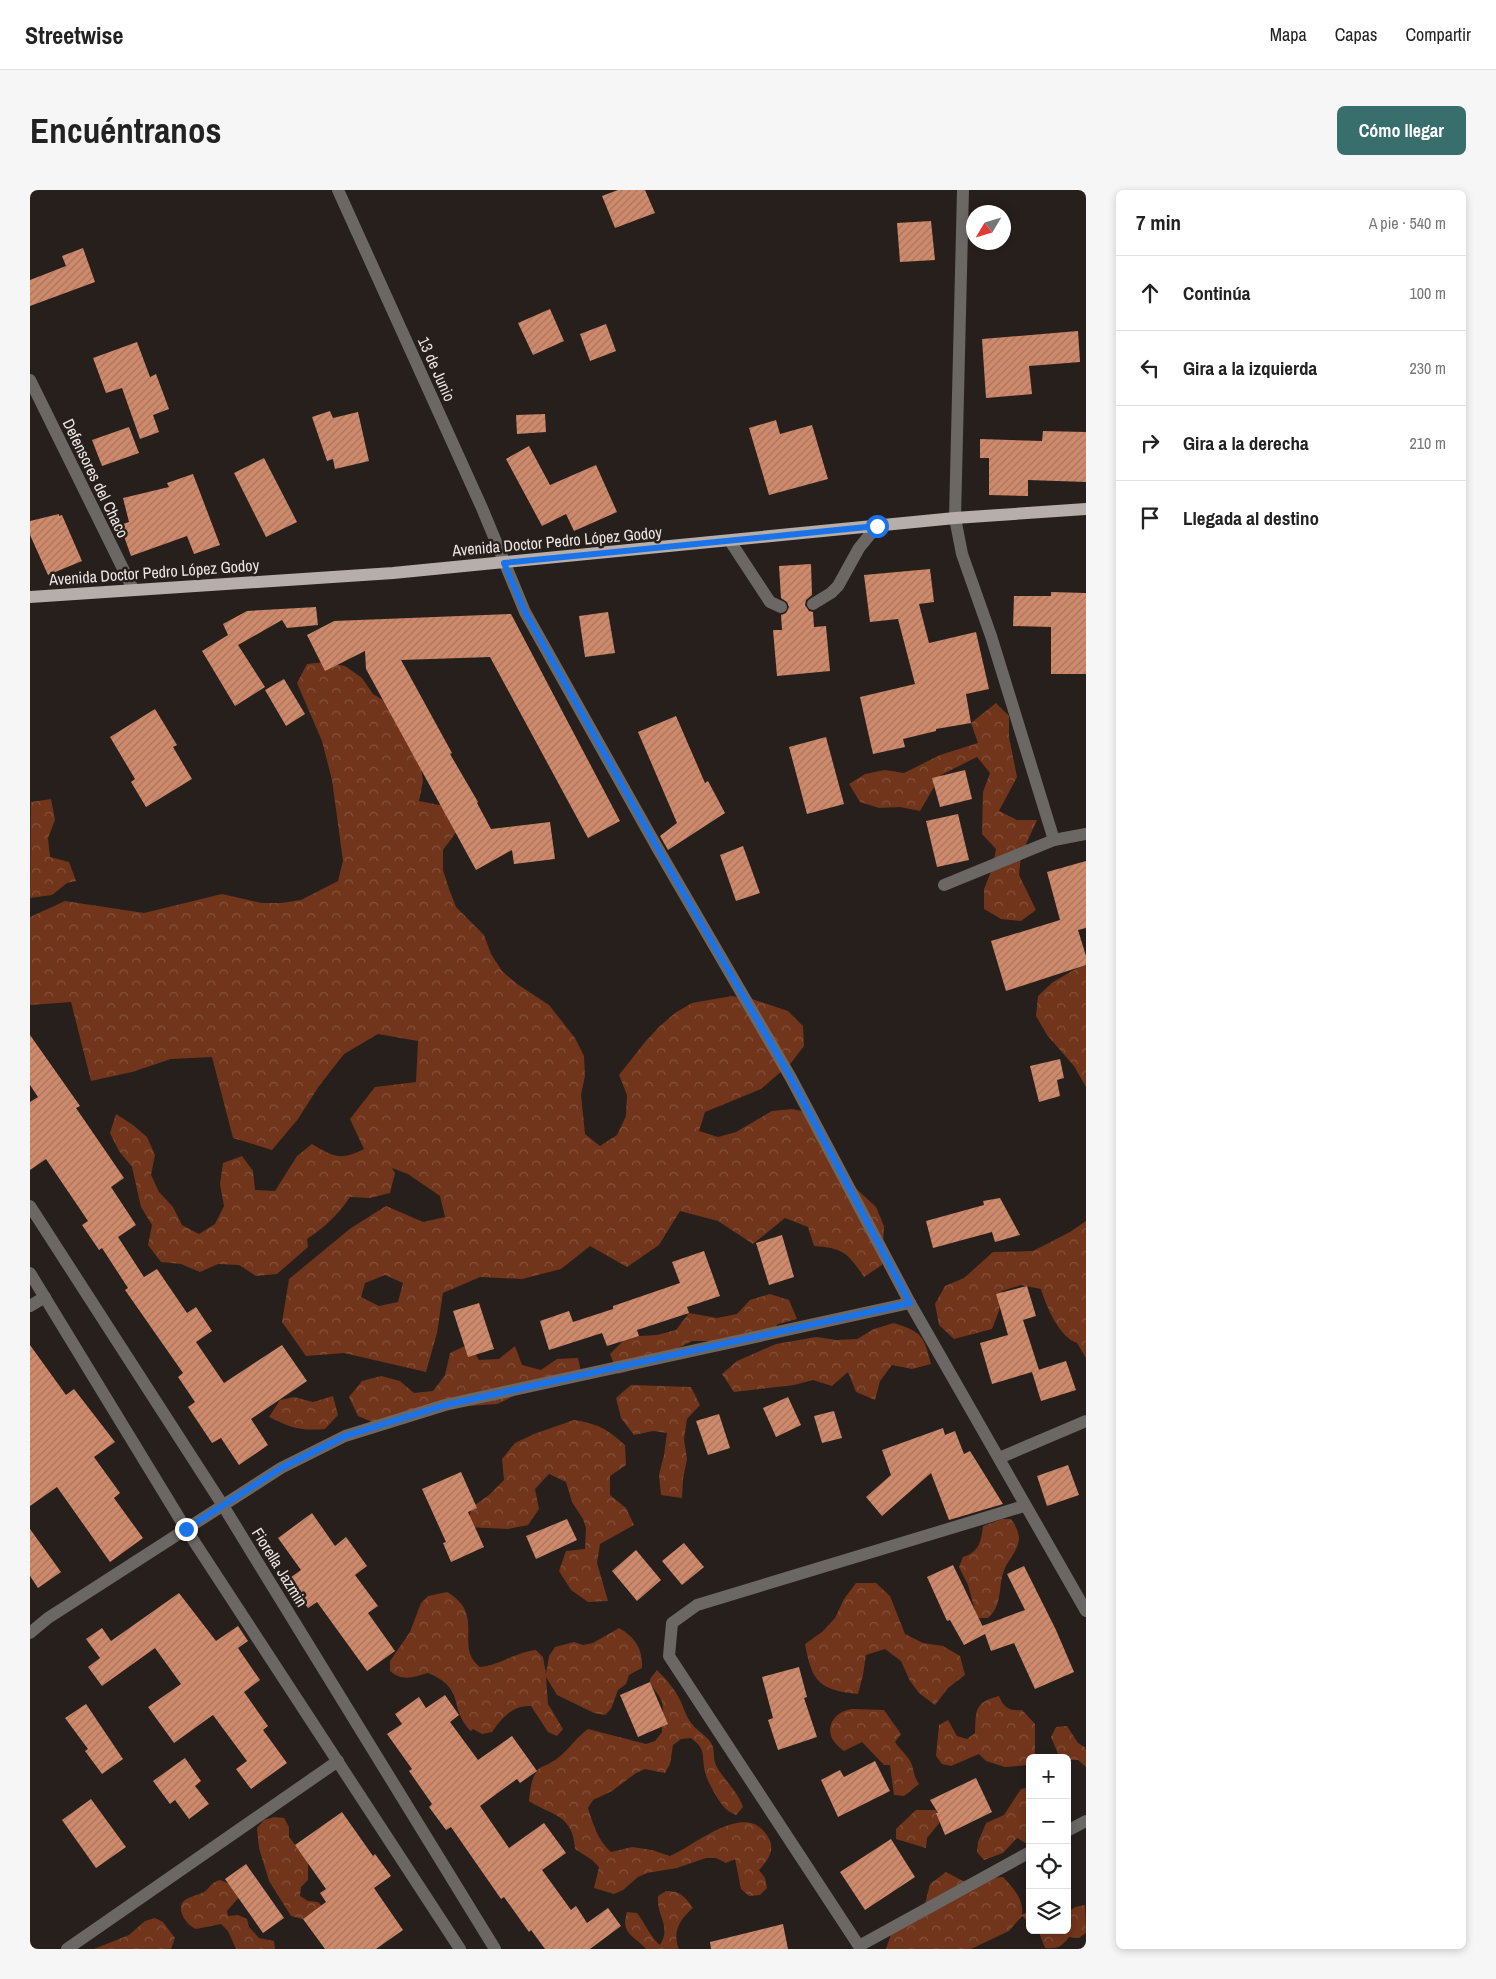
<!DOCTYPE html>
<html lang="es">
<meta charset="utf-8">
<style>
body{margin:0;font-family:"Archivo Narrow",sans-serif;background:#f6f6f6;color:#222}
.controls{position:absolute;right:15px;bottom:15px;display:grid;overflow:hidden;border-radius:8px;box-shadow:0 2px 8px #0003}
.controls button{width:45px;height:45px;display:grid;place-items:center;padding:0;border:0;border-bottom:1px solid #e0e0e0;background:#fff;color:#222;font:25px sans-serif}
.compass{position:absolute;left:936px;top:15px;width:45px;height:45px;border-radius:50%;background:#fff;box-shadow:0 2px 8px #0003;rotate:232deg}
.stop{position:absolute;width:15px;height:15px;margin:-11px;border:4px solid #1a73e8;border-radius:50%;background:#fff}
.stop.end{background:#1a73e8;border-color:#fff;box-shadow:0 1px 5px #0008}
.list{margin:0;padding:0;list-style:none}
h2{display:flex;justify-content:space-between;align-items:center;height:65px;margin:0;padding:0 20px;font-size:21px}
h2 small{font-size:16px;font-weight:400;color:#767676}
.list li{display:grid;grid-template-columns:32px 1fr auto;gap:15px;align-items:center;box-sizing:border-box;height:75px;padding:0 20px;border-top:1px solid #e0e0e0}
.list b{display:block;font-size:19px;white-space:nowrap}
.list em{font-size:16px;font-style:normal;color:#767676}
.icon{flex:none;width:28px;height:28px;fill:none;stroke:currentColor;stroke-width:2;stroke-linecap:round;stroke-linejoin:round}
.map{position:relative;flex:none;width:1056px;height:1759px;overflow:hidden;border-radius:8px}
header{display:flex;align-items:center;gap:30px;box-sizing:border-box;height:70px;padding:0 25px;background:#fff;border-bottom:1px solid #e0e0e0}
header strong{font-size:24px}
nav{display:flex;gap:28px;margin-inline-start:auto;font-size:18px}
.intro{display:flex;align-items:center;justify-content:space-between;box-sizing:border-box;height:120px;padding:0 30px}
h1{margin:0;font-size:35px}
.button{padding:12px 22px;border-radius:8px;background:#386f6d;color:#fff;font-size:18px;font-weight:700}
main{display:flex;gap:30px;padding:0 30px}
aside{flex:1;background:#fff;border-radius:8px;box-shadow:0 2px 8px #0003}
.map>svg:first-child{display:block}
.forest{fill:url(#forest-crowns);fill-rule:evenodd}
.building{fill:url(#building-hatch)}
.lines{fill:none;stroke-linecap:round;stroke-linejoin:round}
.service{stroke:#6b6765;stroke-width:12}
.minor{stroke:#6b6765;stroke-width:12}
.primary{stroke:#b7ada9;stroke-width:12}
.route{stroke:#1a73e8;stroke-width:6}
.labels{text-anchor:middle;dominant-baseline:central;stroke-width:5;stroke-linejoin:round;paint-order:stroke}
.street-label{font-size:16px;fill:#ece6e4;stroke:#271f1b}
</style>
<header>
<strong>Streetwise</strong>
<nav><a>Mapa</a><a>Capas</a><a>Compartir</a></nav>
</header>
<div class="intro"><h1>Encuéntranos</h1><a class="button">Cómo llegar</a></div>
<main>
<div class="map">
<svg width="1056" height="1759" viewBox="0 0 1056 1759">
<defs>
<pattern id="forest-crowns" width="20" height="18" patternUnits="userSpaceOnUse" patternTransform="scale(1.25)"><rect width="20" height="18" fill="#71351b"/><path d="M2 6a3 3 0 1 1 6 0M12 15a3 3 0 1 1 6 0" fill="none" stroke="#85523c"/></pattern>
<pattern id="building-hatch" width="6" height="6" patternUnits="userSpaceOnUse" patternTransform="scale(1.25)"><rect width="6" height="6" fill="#cf896b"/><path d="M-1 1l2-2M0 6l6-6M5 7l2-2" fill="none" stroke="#a6755f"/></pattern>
</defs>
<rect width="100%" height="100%" fill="#271f1b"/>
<g class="forest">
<path d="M295,472l20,4 17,12 11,16 35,21 11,36 4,30 -4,20 20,4 19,-6 8,20 -23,31v20l6,19 7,18 28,28 7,19 11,17 15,13 32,21 26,33 9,18 1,20 -4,19 4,39 15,12 17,-11 9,-19 1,-21 -8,-20 26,-33 15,-16 15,-13 17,-10 40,-7 20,3 36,12 15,15 1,20 -13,17 -30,26 -56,23 -6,19 19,6 18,-5 36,-21 20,-2 20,4 36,68 28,26 8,19 -2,39 -18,12c-16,-24 -21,-29 -50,-31l-6,-19 -23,-9 -32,26 -35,-23 -38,-10 -21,34 -32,22 -37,-21 -29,23 -39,10 -42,-2 -37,16 -6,40 -11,39 -82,-19 -38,3 -24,-34 7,-43 62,-51 35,-22 37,16 22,-5 -5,-21 -32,-22 -16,-6 3,5 -5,20 -20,5 -20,-1c-12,18 -25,30 -43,42l1,8 -31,27 -21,2 -17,-11 -21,-1 -18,8 -19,-8 -20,-2 -13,-17 4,-20 -11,-18 -9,-40 -13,-16 -9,-18 6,-19 17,11 14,12 8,18 -4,20 8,17 14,15 9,18 17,9 16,-10 9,-18 -4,-22 3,-21 19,-7 11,15 2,19 20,1 22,-35 15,-12c22,13 28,17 52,5l-14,-30 25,-32 41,-5 2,-41 -40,-7 -34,20 -25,32 -21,33 -26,31 -39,-12 -21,-81 -41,2 -39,13 -41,9 -20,-79 -41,3v-88l35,-16 79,12 78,-19 40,9h19l20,-3 37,-19 5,-20 -11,-81 -10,-39 -25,-58 10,-19zM355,1085l18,8 -5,19 -19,4 -18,-9 4,-14z"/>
<path d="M966,513l13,13v21l8,40 -18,34 18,9h20l-16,35 -2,20 17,35 -15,11 -20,-2 -17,-10v-20l8,-20 4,-20 -14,-15 1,-42 7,-19 -13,-16 -36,18 -21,36 -20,-4 -21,1 -19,-6 -11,-18 16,-10 20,-4 19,3 36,-18 38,-12 -7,-20z"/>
<path d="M21,609l4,21 -7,18 2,19 19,5 7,19 -9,2 -15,12 -22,3 1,-96z"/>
<path d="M1056,773v124l-12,-21 -27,-31 -11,-19 2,-20 15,-14z"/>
<path d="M1056,1031v137l-9,-15c-18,-6 -31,-37 -36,-54l-20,-4 -19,6 -3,20 -7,18 -38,10 -15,-14 -4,-21 10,-18 19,-8 29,-26 40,-1 37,-19z"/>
<path d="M740,1104l19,6 8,19 -19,5 -9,9 -56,8h-21l-53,27 -21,6 -8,-20 14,-14 15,-4 18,-1 19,-5 13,-17 28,5 20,-4 13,-14z"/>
<path d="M864,1133c28,9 30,13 37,41l-19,5 -20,-4 -12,16 -5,19 -19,-8 -8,-20 -16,14 -19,-6 -19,5 -60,7 -12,-18 15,-13 39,-17 40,-7 21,3 20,-1 17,-10z"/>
<path d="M439,1154l10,16 20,-1 16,-13 7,19 19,5 16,-11 21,-1 4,18 -51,12 -34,16 -41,3 -79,17 -19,-8 -9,-19 13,-16 19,-5 19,5 14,12 19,-2 12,-16 5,-22z"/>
<path d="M601,1195l60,2 9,18 -13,14 -3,20 3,20 -4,20 -1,19 -21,-3 -2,-20 5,-20 3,-22 -14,-2 -19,4 -13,-17 -5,-20z"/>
<path d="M303,1206l5,19 -13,14c-25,2 -33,-1 -56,-12l11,-17 14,-3 19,5z"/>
<path d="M544,1230c24,4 32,8 51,25l1,20 -16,11v19l16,13 8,17 -34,19 -3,19 11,38 -20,1 -17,-12 -12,-19 7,-20 19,-2 1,-21 -3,-9 -11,-17 -6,-20 -17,-8 -14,15 4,20 -11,16 -20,4 -41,-2 5,-20 17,-12 15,-15 -2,-21 13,-16 19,-9z"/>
<path d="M972,1329h9c4,5 7,12 8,18 0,10 -6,18 -12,27 -11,19 -2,39 -19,54h-11l-9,-33 -9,-18 4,-10c16,-5 18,-15 20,-31z"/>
<path d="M826,1393h20l14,13 15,38 18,9 20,3 17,10 5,19 -17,13 -13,17 -16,-12 -9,-12 -9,-20 -16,-12 -19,6 -3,20 -5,19c-39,-4 -46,-12 -53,-50l17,-12 13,-14 9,-19z"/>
<path d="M417,1402c40,23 6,55 33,75 20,-2 36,-15 56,-17l7,7 3,17 3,-18 6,-9 19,-5 9,3 10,-2 26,-15c16,9 24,21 23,40l-13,7 -3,9 -8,6 -7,19 -6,6 -11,-2 -37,-18 -11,-18 2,27 15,25 -6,7 -9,-4 -17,-26c-19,-1 -29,12 -39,26l-10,2 -9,-5 -2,2c-23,-22 -4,-42 -43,-58 -15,4 -25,9 -38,-2v-10l20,-29 11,-29 7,-7z"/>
<path d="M627,1480c8,8 18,19 23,30 4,8 6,17 12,24 6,8 18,13 21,23 2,9 -1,11 5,22 8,13 20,23 25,38l-7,8c-3,-2 -7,-3 -10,-6 -7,-6 -19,-28 -21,-37 -4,-17 2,-22 -14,-34l-10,1 -8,6 -3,19 -5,9 -20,-4 -9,4 -24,18 -19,9 -5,8c5,16 10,33 23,44l21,-5 20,3 18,6c26,-11 76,-57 98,-19 8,13 0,23 -9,33l6,8 2,10 -7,7 -11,1 -8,-7 -6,-30 -9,4 -10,-5h-10l-29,10 -30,5 -9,4 -15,13 -9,4 -20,-6 5,-21 -7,-7 -17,-11c-2,-35 -23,-33 -46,-48 1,-10 2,-22 8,-30 3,-5 9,-5 13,-8 16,-8 24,-24 38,-34l58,15 9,-3 7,-9c-1,-10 3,-24 -1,-32 -3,-7 -8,-11 -11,-18v-3z"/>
<path d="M969,1506c5,12 10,15 23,14l13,14v34h-5v7l-25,2 -19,-6 -7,-7 -28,12 -9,-2 -6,-8 3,-31 9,-5 9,16 10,3 8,-6c1,-22 -1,-31 24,-37z"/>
<path d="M823,1519l31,1 17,24 -6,8c5,8 14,14 17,23 2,7 2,12 7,19l-15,12 -10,-1 -4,-30h-6l-22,-23 -18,9c-5,-4 -11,-9 -13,-15 -4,-16 9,-26 22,-27z"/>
<path d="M1037,1536l11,17 8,5h-2l2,1v18l-8,-7h-10l-1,-2 -8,-2 -8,-19 5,-10z"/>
<path d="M1000,1597v56l-3,1 -10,-6 -14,15 -19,7 -7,-8 1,-10 8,-19 18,-8 17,-26z"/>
<path d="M886,1620h20l4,12 -13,16 -1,10 -30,-9v-10z"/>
<path d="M244,1627l10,1 5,9v10l19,24v19l-7,7 -1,9 8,5 10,1 7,7 -15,12 -19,-5 -22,-35 -10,-33 -2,-20 7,-8z"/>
<path d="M916,1682l17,9 40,-4c10,11 21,22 19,38l8,-5v14l-8,-8 -13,15 -38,18h-85l5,-15 34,-30 5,-20z"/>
<path d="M190,1690l13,5 7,11 -13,15 1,5 10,-1 9,4 2,8 10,11 15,3 1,8h-39l-8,-18 -7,-7 -25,5c-9,-3 -22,-21 -11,-29 6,-4 13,-5 19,-8 6,-4 7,-10 16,-12z"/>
<path d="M636,1701c15,0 19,6 27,17 -13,11 -21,24 -14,41h-33c-12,-14 -26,-15 -19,-37l10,1c8,10 13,24 23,32 12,-19 -4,-29 -2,-49z"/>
<path d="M1055,1715l1,28 -7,5 -10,-1c-7,10 -12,12 -24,11l-7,-18h29v-17l8,-6z"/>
<path d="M125,1728l8,4 12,16 -4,11h-77l35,-14 16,-14z"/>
</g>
<g class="building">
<path d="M588,0h27l10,23 -40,15 -13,-32z"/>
<path d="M901,31l4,39 -35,2 -3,-39z"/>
<path d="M53,58l12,34 -65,24v-26l36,-14 -4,-10z"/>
<path d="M520,119l14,32 -31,14 -15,-32z"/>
<path d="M576,134l10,27 -26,10 -10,-27z"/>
<path d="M1048,141l2,31 -51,4 3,28 -46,4 -4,-59z"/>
<path d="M107,152l13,35 6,-3 13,35 -16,6 6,17 -19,7 -18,-51 -16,5 -13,-35z"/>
<path d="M300,221l3,7 25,-6 11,49 -34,8 -2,-10 -6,2 -15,-44z"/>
<path d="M515,224l1,18 -29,2 -1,-19z"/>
<path d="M746,230l4,14 32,-9 16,54 -59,16 -20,-67z"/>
<path d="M99,237l10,26 -37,13 -10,-26z"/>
<path d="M1013,241l43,1v50l-58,-2v16l-39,-1v-37h-9v-19l62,2z"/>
<path d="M499,256l21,39 46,-20 21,47 -43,19 -8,-17 -24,12 -36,-67z"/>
<path d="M234,268l33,64 -31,15 -32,-64z"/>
<path d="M163,284l27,71 -26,9 -7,-18 -56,20 -11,-31 9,-3 -6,-24 46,-11 -2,-4z"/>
<path d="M29,324v2l3,-1 20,46 -34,14 -18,-40v-14z"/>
<path d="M781,374l1,31 -6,5 -1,5 4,6 4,1 1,15 12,-1 4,45 -53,5 -4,-46h9l-1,-15 5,-2 3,-6 -2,-5 -6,-4 -2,-32z"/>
<path d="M900,379l4,33 -15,2 10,39 47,-11 13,57 -23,5 5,29 -35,6v2l-33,8 2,8 -32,7 -13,-57 55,-13 -17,-65 -28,3 -6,-47z"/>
<path d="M1021,402l35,1v81h-35v-47l-38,-1 1,-30h37z"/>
<path d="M286,417l2,18 -31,3 -5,-8 -44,25 27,42 -30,19 -33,-55 26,-16 -5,-11 24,-13z"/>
<path d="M578,422l7,41 -30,4 -6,-41z"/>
<path d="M481,424l109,207 -32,17 -98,-181 -89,3 51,93 -2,1 28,48 -1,1 14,26 59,-7 5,37 -41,5 -2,-14 -36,20 -110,-201 -1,-18 -40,20 -18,-36 27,-14z"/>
<path d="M254,489l21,35 -19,12 -21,-36z"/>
<path d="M125,519l22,36 -4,2 19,32 -46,28 -15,-25 4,-3 -25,-42z"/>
<path d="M646,526l29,67 3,-2 17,32 -57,37 -8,-14 17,-13 -39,-91z"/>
<path d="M796,547l18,67 -37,10 -18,-67z"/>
<path d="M935,580l7,29 -32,8 -8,-29z"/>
<path d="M928,624l11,46 -32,7 -11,-46z"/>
<path d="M713,656l17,47 -24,8 -16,-46z"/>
<path d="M1056,671v67l-8,2 8,26v9l-80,26 -15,-50 69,-21 -13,-48z"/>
<path d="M0,845l50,71 -4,2 48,70 -13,9 25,38 -18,12 26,40 13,-8 30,44 9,-6 16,24 -16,11 28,41 58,-38 25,36 -56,38 17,26 -29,20 -18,-27 -9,5 -24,-36 7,-5 -17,-25 5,-4 -58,-83 3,-2 -26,-40 -3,2 -17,-25 6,-4 -42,-62 -16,11v-68l8,-5 -8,-12z"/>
<path d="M1030,869l4,19 -7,2 3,16 -21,6 -9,-36z"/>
<path d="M970,1008l20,37 -25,7 -3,-10 -59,16 -7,-27 58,-16 -1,-4z"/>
<path d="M752,1045l12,42 -25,8 -13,-42z"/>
<path d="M674,1061l16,45 -33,11 2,6 -52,17 2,6 -32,10 -5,-13 -53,17 -9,-29 29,-10 4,11 40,-13v-3l67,-23 -8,-21z"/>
<path d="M997,1096l9,30 -13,4 16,50 -47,14 -12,-41 28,-8 -12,-41z"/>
<path d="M449,1113l15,46 -26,8 -15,-46z"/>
<path d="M0,1155l36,50 8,-6 41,53 -21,15 26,36 -6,5 29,40 -33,24 -53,-75 -27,19z"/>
<path d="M1036,1171l10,29 -35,11 -9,-29z"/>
<path d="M758,1207l13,28 -25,12 -13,-29z"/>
<path d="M804,1221l8,27 -20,5 -8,-27z"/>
<path d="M689,1224l11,34 -22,7 -12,-34z"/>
<path d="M913,1238l2,7 10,-4 9,23 6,-3 33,53 -54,16 -18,-47 -49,43 -16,-19 25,-22 -9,-25z"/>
<path d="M1038,1275l11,30 -32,11 -10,-30z"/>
<path d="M431,1282l16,36 -9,4 16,35 -33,15 -8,-19 3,-1 -24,-53z"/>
<path d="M282,1323l23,33 11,-9 21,29 -12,9 23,31 -10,7 27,38 -28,20 -50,-69 -9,6 -21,-28 14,-10 -23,-32z"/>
<path d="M537,1329l10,21 -41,19 -10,-23z"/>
<path d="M0,1339l31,43 -23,16 -8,-12z"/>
<path d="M654,1353l20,24 -22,18 -20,-24z"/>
<path d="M606,1360l25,30 -24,21 -25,-30z"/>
<path d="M923,1375l30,62 -1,-1 43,-16 -18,-36 17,-8 32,64 18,42 -39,17 -21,-46 -23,8 -6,-17 -21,11 -14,-25 -3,1 -20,-44z"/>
<path d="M149,1403l37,48 22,-15 10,15 -10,7 22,32 -16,12 24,34 -5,4 24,33 -36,26 -15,-20 11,-8 -34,-46 -39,28 -26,-36 33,-23 -26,-36 -53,38 -14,-19 12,-9 -14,-19 16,-11 9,13z"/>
<path d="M769,1477l8,30 -3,1 13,39 -39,13 -10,-30 5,-2 -11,-41z"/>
<path d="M620,1492l18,42 -30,13 -18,-42z"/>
<path d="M415,1505l14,20 -9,7 28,38 34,-24 25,35 -17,12 -3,-4 -37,27 29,42 35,-25 22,30 -24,17 29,40 5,-4 11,17 21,-15 13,18 -31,23h-45l-14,-19 -2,2 -25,-35 -3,2 -50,-72 -5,3 -17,-23 3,-3 -23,-33 3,-2 -25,-35 15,-10 -7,-10 24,-17 7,11z"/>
<path d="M56,1514l37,55 -21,15 -17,-23 3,-2 -23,-31z"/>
<path d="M155,1568l16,23 -6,5 14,18 -20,15 -14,-19 -5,4 -17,-23z"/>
<path d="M845,1571l15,30 -52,26 -17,-37 19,-10 4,7z"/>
<path d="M946,1588l16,34 -47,23 -9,-22h2l-8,-13z"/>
<path d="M61,1609l35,48 -30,21 -34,-48z"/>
<path d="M312,1622l31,44 2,-2 16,22 -17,12 29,42 -27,19h-51l-22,-30 23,-17 -6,-9 6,-4 -31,-44z"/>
<path d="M861,1649l24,38 -50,33 -25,-38z"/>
<path d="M216,1674l38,54 -21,15 -38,-54z"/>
<path d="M753,1734l5,25h-77l-1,-7z"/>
</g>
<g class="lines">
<g class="service">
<path d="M700,351l40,61 11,5"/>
<path d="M783,414l18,-11 7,-7 21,-38 18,-22"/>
</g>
<g class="minor">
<path d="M308,0l144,318 43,104 133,237 133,229 119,225 176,308"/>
<path d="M933,0l-8,328 7,36 29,82 63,204"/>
<path d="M0,190l103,209"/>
<path d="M914,695l110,-45 32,-6"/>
<path d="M0,1016l192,298 273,445"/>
<path d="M0,1083l156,256 274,420"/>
<path d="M0,1116l15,-9"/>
<path d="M969,1268l87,-37"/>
<path d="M994,1316l-327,99 -25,18 -3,33 190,290 171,-94"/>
<path d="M0,1443l18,-15 233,-150 64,-32 100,-31 465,-102"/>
<path d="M1037,1641l19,-10"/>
<path d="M37,1759l271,-188"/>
</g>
<path class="primary" d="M0,407l363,-24 562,-55 131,-9"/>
</g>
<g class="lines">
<path class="route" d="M156,1339l95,-61 64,-32 100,-31 465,-102 -119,-225 -133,-229 -133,-237 -21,-49 373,-37"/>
</g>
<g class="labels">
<g class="street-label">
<text transform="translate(407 179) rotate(66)">13 de Junio</text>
<text transform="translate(66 288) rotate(64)">Defensores del Chaco</text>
<text transform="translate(527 351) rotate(-5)">Avenida Doctor Pedro López Godoy</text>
<text transform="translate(124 382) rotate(-4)">Avenida Doctor Pedro López Godoy</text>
<text transform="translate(250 1377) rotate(58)">Fiorella Jazmin</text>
</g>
</g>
</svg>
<div class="controls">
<button>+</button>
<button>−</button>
<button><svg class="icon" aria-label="locate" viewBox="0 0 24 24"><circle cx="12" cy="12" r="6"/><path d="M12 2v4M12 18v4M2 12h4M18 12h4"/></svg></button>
<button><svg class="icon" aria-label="layers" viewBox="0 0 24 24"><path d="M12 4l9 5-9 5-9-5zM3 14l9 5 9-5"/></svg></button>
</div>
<svg class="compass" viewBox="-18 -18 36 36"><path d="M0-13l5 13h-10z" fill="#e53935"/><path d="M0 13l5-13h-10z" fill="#767676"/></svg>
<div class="stop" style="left:847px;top:336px"></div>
<div class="stop end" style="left:156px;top:1339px"></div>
</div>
<aside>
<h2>7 min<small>A pie · 540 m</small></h2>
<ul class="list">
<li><svg class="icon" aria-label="ahead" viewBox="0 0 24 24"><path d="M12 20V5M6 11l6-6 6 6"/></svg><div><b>Continúa</b></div><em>100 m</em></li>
<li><svg class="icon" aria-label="left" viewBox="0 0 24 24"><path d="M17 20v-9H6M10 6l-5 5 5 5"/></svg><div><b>Gira a la izquierda</b></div><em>230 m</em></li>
<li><svg class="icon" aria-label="right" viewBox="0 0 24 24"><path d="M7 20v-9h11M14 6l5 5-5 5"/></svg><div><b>Gira a la derecha</b></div><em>210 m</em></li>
<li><svg class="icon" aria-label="arrive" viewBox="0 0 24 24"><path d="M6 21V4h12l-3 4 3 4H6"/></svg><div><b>Llegada al destino</b></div></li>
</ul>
</aside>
</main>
